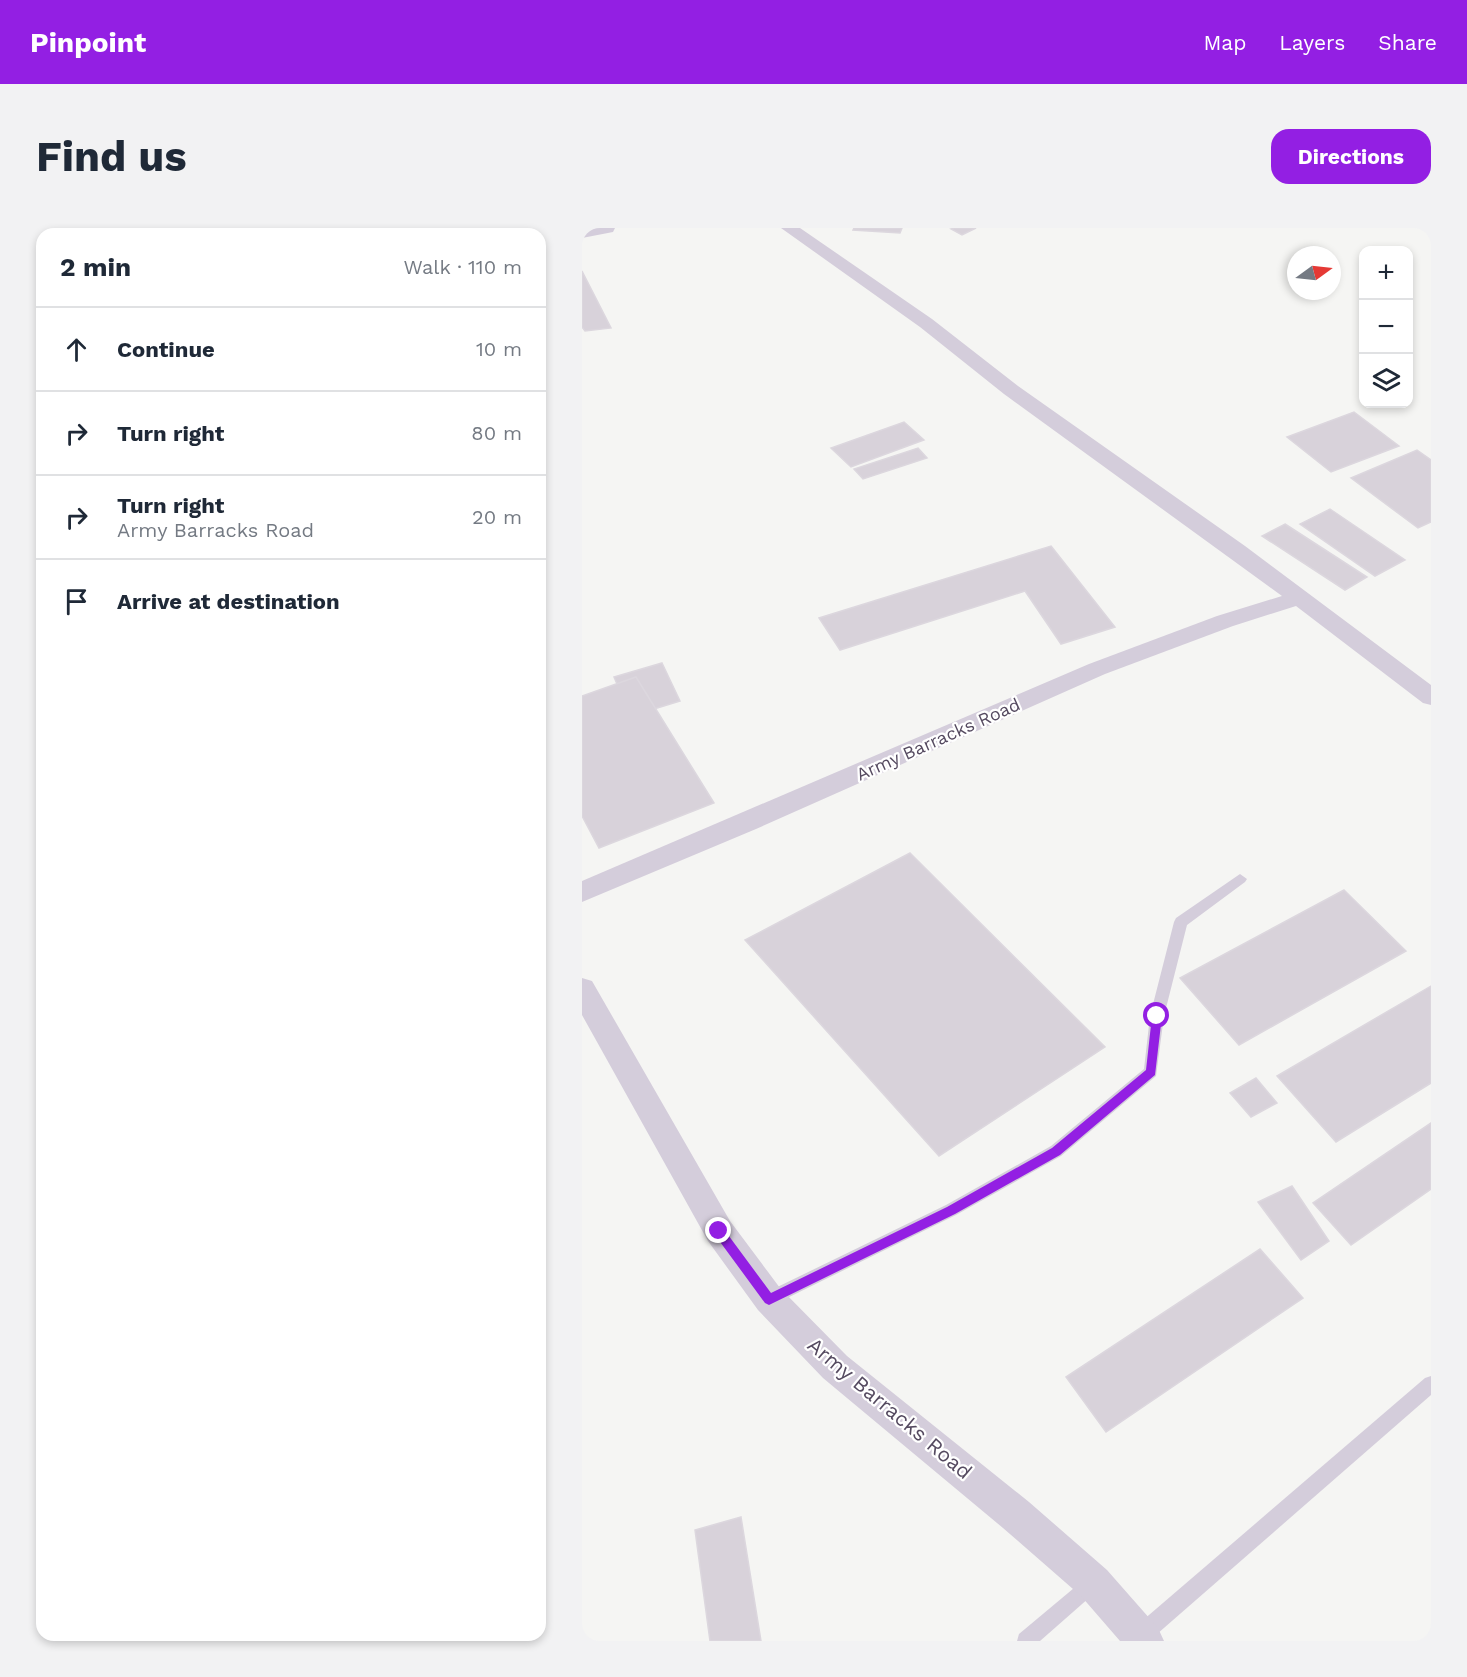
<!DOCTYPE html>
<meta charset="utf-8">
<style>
body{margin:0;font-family:"Work Sans",sans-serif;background:#f2f2f3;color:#1f2937}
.controls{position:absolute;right:18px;top:18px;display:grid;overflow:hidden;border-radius:12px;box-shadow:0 3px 9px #0003}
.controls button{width:54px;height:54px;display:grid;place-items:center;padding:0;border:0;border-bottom:2px solid #e0e1e3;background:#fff;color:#1f2937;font:30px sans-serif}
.compass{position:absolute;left:705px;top:18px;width:54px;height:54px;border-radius:50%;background:#fff;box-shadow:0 3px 9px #0003;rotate:75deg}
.stop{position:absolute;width:18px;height:18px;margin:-14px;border:4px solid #931fe3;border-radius:50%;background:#fff}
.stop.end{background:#931fe3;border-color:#fff;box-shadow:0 2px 6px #0008}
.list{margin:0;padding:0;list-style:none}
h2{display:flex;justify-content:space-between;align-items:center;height:78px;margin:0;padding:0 24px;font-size:26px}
h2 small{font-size:20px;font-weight:400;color:#747a83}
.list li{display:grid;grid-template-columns:39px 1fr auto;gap:18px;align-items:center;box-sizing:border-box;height:84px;padding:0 24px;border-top:2px solid #e0e1e3}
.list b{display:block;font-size:22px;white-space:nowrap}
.list p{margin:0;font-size:20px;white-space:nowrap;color:#747a83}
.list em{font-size:20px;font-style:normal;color:#747a83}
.icon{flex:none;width:33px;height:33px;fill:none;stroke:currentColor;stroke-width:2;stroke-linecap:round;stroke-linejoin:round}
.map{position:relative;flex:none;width:849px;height:1413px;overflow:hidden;border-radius:18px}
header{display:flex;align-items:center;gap:36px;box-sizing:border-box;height:84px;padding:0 30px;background:#931fe3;color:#fff}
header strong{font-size:28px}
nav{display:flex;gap:33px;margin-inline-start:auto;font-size:21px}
.intro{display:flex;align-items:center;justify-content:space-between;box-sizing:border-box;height:144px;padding:0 36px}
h1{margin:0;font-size:42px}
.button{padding:15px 27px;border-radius:18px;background:#931fe3;color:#fff;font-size:21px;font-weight:700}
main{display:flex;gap:36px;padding:0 36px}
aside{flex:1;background:#fff;border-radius:18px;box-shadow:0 3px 9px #0003}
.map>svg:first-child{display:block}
.building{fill:#d8d2da;stroke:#dcd7de;stroke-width:1.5}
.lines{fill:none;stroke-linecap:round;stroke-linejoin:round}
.lane{fill:#d4cddb;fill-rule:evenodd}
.street{fill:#d4cddb;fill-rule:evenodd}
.route{fill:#931fe3}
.labels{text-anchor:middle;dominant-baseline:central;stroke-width:4.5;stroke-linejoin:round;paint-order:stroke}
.street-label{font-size:18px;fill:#554a60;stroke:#fff}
.near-street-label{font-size:21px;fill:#554a60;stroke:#fff}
</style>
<header>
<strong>Pinpoint</strong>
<nav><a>Map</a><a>Layers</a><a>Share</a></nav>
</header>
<div class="intro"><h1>Find us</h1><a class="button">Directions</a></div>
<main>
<aside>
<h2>2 min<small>Walk · 110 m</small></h2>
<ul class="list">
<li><svg class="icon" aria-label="ahead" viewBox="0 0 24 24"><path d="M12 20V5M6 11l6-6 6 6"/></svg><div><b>Continue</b></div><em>10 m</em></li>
<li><svg class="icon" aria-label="right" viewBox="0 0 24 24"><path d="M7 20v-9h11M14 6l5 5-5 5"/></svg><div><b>Turn right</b></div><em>80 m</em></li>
<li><svg class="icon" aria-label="right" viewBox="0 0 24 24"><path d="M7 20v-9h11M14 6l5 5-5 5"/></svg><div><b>Turn right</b><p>Army Barracks Road</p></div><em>20 m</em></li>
<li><svg class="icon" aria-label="arrive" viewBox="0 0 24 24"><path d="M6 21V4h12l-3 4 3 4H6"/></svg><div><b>Arrive at destination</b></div></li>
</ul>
</aside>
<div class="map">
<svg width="849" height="1413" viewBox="0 0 849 1413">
<rect width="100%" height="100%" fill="#f5f5f3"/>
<g class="building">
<path d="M272,0h48l-2,5 -47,-3z"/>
<path d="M372,0h22l-14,7 -11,-6z"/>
<path d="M0,43l29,57 -26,3 -3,-4z"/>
<path d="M772,184l45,34 -68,26 -44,-35z"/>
<path d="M322,194l20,18 -73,27 -20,-19z"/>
<path d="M336,220l9,10 -64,21 -9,-10z"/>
<path d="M835,222l14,10v62l-13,6 -67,-50z"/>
<path d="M748,281l75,51 -30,16 -75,-52z"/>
<path d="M703,296l82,53 -22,13 -83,-54z"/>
<path d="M469,318l64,81 -54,17 -36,-53 -185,59 -21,-32z"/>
<path d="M80,435l18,38 -49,15 -17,-39z"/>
<path d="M54,449l78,126 -115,45 -17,-32v-120z"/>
<path d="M328,625l195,194 -166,109 -194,-216z"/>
<path d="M762,662l62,61 -167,94 -59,-67z"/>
<path d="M849,758v97l-95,59 -59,-66z"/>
<path d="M674,850l21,25 -26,14 -21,-24z"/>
<path d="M849,895v66l-80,56 -38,-42z"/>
<path d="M710,958l37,55 -28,19 -43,-58z"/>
<path d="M678,1021l43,49 -197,134 -40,-55z"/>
<path d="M159,1289l20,124h-51l-15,-111z"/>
</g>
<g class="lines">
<g class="lane">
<path d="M658,646l7,5 -2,3 -58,43 -23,91 -8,60 -95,80 -105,59 -181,89 -6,2 -6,-2 -2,-5 2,-5 183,-89 105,-59 93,-77 6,-53 24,-94 2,-4z"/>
<path d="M849,1148v19l-282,246h-14l-2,-7 2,-7 290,-249z"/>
<path d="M510,1347l6,3 3,6 -3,6 -58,51h-23l2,-7 67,-56z"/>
</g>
<g class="street">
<path d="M0,0h33l-2,4 -31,6z"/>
<path d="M199,0h19l132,91 86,67 227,160 186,139v20l-8,-2 -127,-97 -63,20 -128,48 -349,155 -174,73v-21l507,-217 128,-48 65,-20 -278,-202 -84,-67z"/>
<path d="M0,750l10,3 138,240 50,67 67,68 182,146 78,68 51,58 6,13h-44l-39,-45 -78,-68 -180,-150 -65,-68 -50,-69 -126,-226z"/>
</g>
</g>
<path class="route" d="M575,784l5,4 -7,59 -95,80 -105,59 -186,91 -4,-2 -50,-68v-7h8l48,65 176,-86 105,-59 94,-78 6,-54z"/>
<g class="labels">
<g class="street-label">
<text transform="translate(356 511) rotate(-24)">Army Barracks Road</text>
</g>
<g class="near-street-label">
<text transform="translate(308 1180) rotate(40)">Army Barracks Road</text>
</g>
</g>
</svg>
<div class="controls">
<button>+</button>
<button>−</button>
<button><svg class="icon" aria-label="layers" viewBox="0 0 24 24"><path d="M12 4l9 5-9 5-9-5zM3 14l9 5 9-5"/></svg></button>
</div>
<svg class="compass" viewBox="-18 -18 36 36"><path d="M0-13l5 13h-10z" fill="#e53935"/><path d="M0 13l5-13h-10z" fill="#747a83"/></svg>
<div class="stop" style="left:575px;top:788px"></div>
<div class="stop end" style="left:137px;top:1003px"></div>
</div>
</main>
